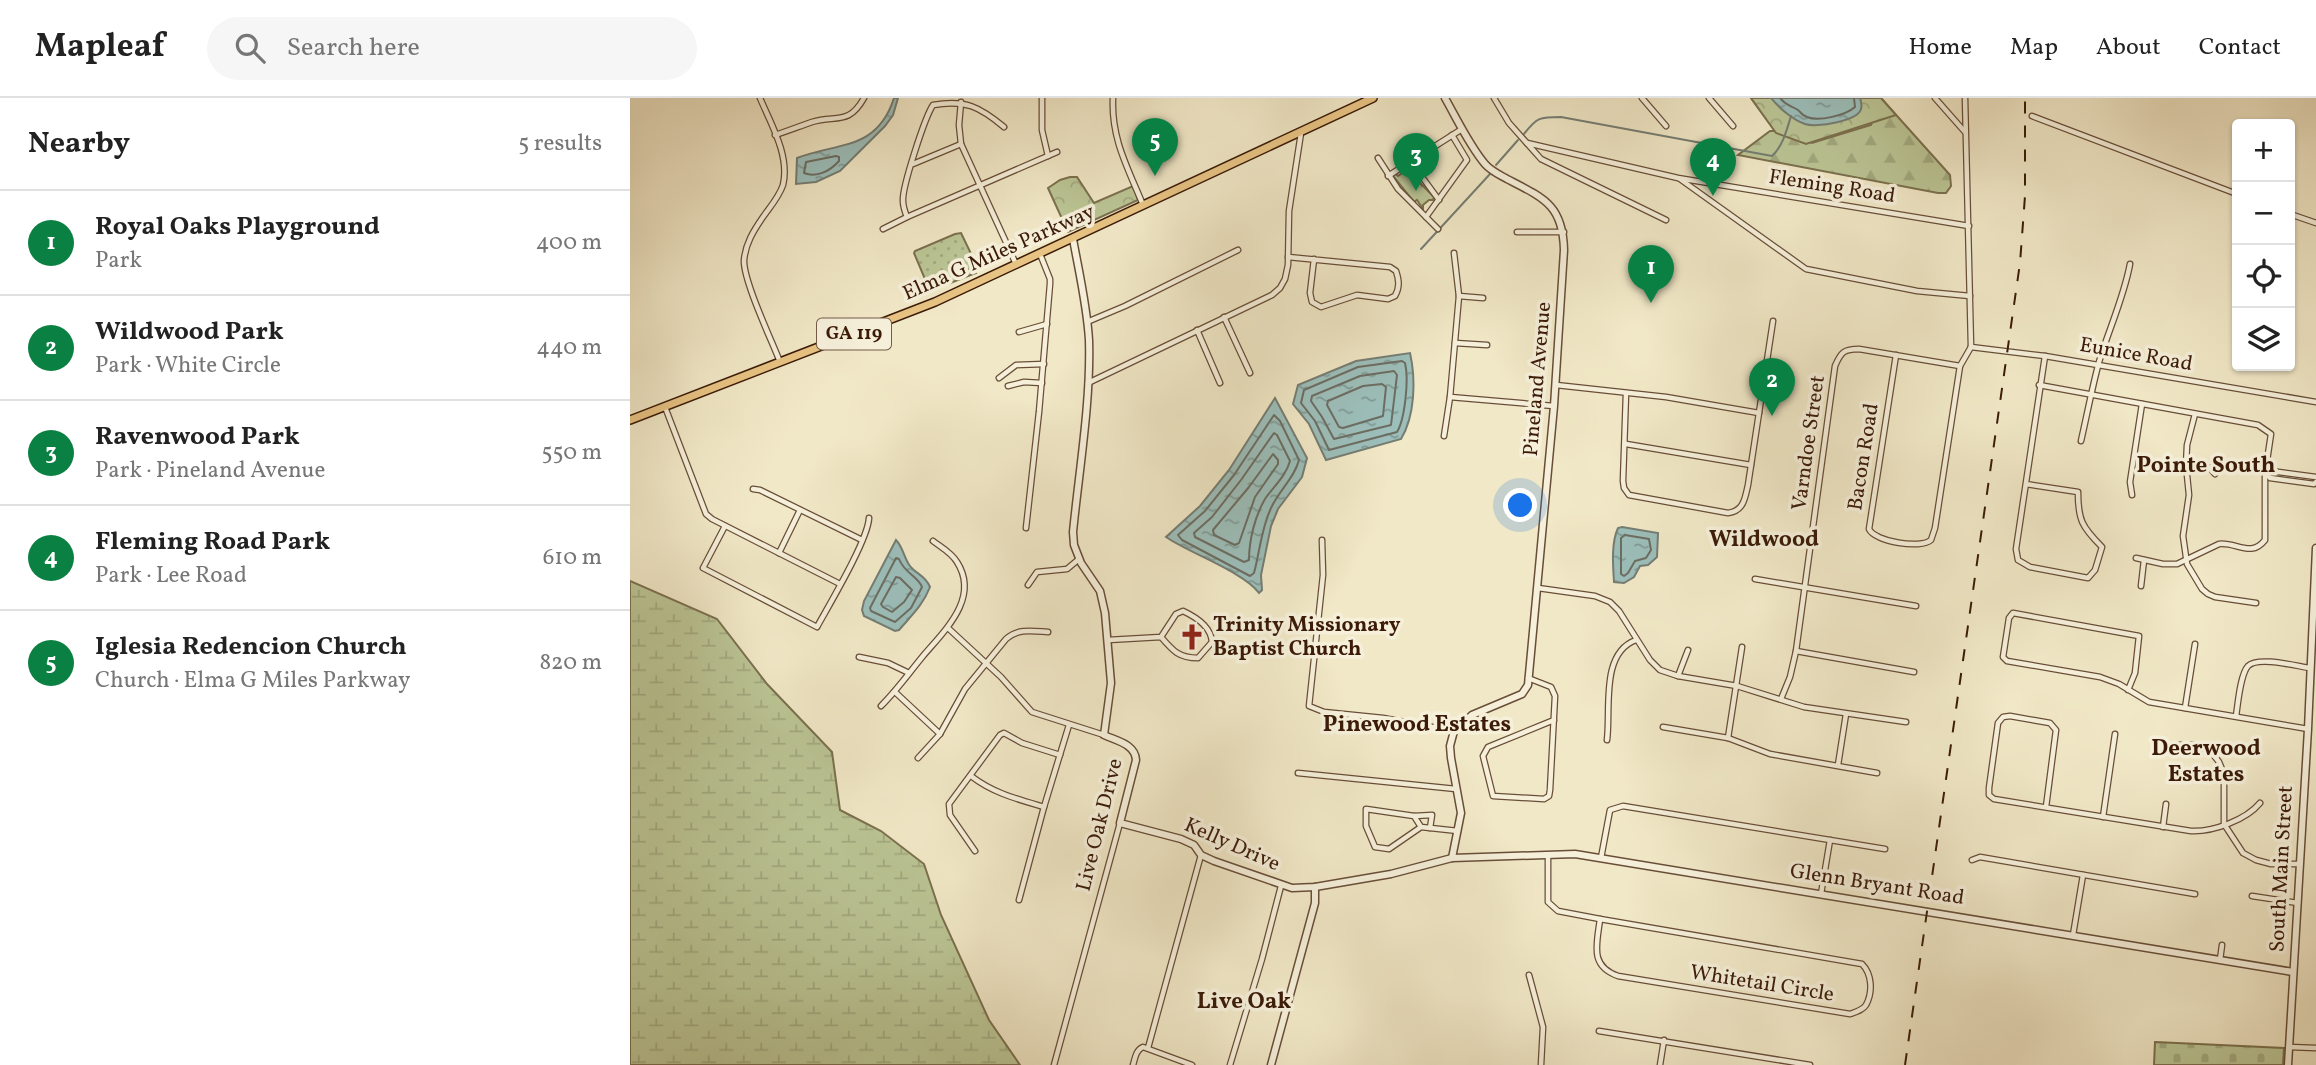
<!DOCTYPE html>
<meta charset="utf-8">
<style>
body{margin:0;font-family:Vollkorn,serif;background:#f6f6f6;color:#222}
.controls{position:absolute;right:21px;top:21px;display:grid;overflow:hidden;border-radius:7px;box-shadow:0 2px 5px #0004}
.controls button{width:63px;height:63px;display:grid;place-items:center;padding:0;border:0;border-bottom:2px solid #e0e0e0;background:#fff;color:#222;font:35px sans-serif}
.you{position:absolute;left:891px;top:408px;width:24px;height:24px;margin:-18px;border:5px solid #fff;border-radius:50%;background:#1a73e8;box-shadow:0 0 0 10px #1a73e833}
.badge{display:grid;place-items:center;width:46px;height:46px;border-radius:50%;background:#0b8043;color:#fff;font-size:23px;font-weight:700}
.pin{position:absolute;translate:-50% -58px;filter:drop-shadow(0 2px 4px #0008)}
.pin::after{content:'';position:absolute;top:37px;width:24px;height:21px;background:inherit;clip-path:polygon(0 0,100% 0,50% 100%)}
.list{margin:0;padding:0;list-style:none}
h2{display:flex;justify-content:space-between;align-items:center;height:91px;margin:0;padding:0 28px;font-size:30px}
h2 small{font-size:23px;font-weight:400;color:#767676}
.list li{display:grid;grid-template-columns:46px 1fr auto;gap:21px;align-items:center;box-sizing:border-box;height:105px;padding:0 28px;border-top:2px solid #e0e0e0}
.list b{display:block;font-size:26px;white-space:nowrap}
.list p{margin:0;font-size:23px;white-space:nowrap;color:#767676}
.list em{font-size:23px;font-style:normal;color:#767676}
.icon{flex:none;width:38px;height:38px;fill:none;stroke:currentColor;stroke-width:2;stroke-linecap:round;stroke-linejoin:round}
.map{position:relative;flex:none;width:1686px;height:967px;overflow:hidden}
header{display:flex;align-items:center;gap:42px;box-sizing:border-box;height:98px;padding:0 35px;background:#fff;border-bottom:2px solid #e0e0e0}
header strong{font-size:33px}
nav{display:flex;gap:38px;margin-inline-start:auto;font-size:24px}
.search{width:490px;height:63px;background:#f6f6f6;display:flex;align-items:center;gap:18px;box-sizing:border-box;padding:0 24px;border-radius:38px;color:#767676;font-size:26px}
main{display:flex}
aside{flex:1;background:#fff}
.map>svg:first-child{display:block}
.grass{fill:url(#grass-dots);stroke:#7b704e;stroke-width:2}
.forest{fill:url(#forest-firs);stroke:#7b704e;stroke-width:2}
.wetland{fill:url(#wetland-marsh);stroke:#7b704e;stroke-width:2}
.cemetery{fill:url(#cemetery-stones);stroke:#7b704e;stroke-width:2}
.park{fill:url(#park-crowns);stroke:#7b704e;stroke-width:2}
.water{fill:url(#water-ripples);stroke:#757d73;stroke-width:2}
.lines{fill:none;stroke-linecap:round;stroke-linejoin:round}
.shore{stroke:#6c6d62;stroke-width:2}
.stream{stroke:#757d73;stroke-width:2}
.minor-casing{stroke:#684e38;stroke-width:7}
.tertiary-casing{stroke:#684e38;stroke-width:9}
.primary-casing{stroke:#3b1b08;stroke-width:10}
.minor{stroke:#f6f0db;stroke-width:4.5}
.tertiary{stroke:#f6f0db;stroke-width:6}
.primary{stroke:#e8c484;stroke-width:7}
.rail{stroke:#3b1b08;stroke-width:2;stroke-dasharray:12 12;stroke-linecap:butt}
.labels{text-anchor:middle;dominant-baseline:central;stroke-width:7;stroke-linejoin:round;paint-order:stroke}
.shield{fill:#f6f0db;stroke:#735b47;stroke-width:2}
.shield-label{font-size:19px;font-weight:bold;fill:#3b1b08}
.street-label{font-size:21px;fill:#3b1b08;stroke:#f6f0db}
.poi-label{font-size:21px;font-weight:bold;fill:#3b1b08;stroke:#f6f0db;text-anchor:start}
.neighbourhood-label{font-size:23px;font-weight:bold;fill:#3b1b08;stroke:#f6f0db}
</style>
<header>
<strong>Mapleaf</strong>
<div class="search"><svg class="icon" aria-label="search" viewBox="0 0 24 24"><circle cx="10" cy="10" r="6"/><path d="M15 15l6 6"/></svg>Search here</div>
<nav><a>Home</a><a>Map</a><a>About</a><a>Contact</a></nav>
</header>
<main>
<aside>
<h2>Nearby<small>5 results</small></h2>
<ul class="list">
<li><span class="badge">1</span><div><b>Royal Oaks Playground</b><p>Park</p></div><em>400 m</em></li>
<li><span class="badge">2</span><div><b>Wildwood Park</b><p>Park · White Circle</p></div><em>440 m</em></li>
<li><span class="badge">3</span><div><b>Ravenwood Park</b><p>Park · Pineland Avenue</p></div><em>550 m</em></li>
<li><span class="badge">4</span><div><b>Fleming Road Park</b><p>Park · Lee Road</p></div><em>610 m</em></li>
<li><span class="badge">5</span><div><b>Iglesia Redencion Church</b><p>Church · Elma G Miles Parkway</p></div><em>820 m</em></li>
</ul>
</aside>
<div class="map">
<svg width="1686" height="967" viewBox="0 0 1686 967">
<defs>
<pattern id="grass-dots" width="8" height="8" patternUnits="userSpaceOnUse" patternTransform="scale(1.75)"><rect width="8" height="8" fill="#bbc595"/><path d="M2 2h.1M6 6h.1" fill="none" stroke="#a2a97f" stroke-width="1.8" stroke-linecap="round"/></pattern>
<pattern id="forest-firs" width="22" height="20" patternUnits="userSpaceOnUse" patternTransform="scale(1.75)"><rect width="22" height="20" fill="#bbc595"/><path d="M5 1l3.5 6h-7zM16 11l3.5 6h-7z" fill="#a2a97f"/></pattern>
<pattern id="wetland-marsh" width="20" height="14" patternUnits="userSpaceOnUse" patternTransform="scale(1.75)"><rect width="20" height="14" fill="#bbc595"/><path d="M1 5h8M5 5V1M11 12h8M15 12V8" fill="none" stroke="#a2a97f"/></pattern>
<pattern id="cemetery-stones" width="16" height="16" patternUnits="userSpaceOnUse" patternTransform="scale(1.75)"><rect width="16" height="16" fill="#bbc595"/><path d="M2 7V4a2 2 0 0 1 4 0v3zM10 15v-3a2 2 0 0 1 4 0v3z" fill="#a2a97f"/></pattern>
<pattern id="park-crowns" width="20" height="18" patternUnits="userSpaceOnUse" patternTransform="scale(1.75)"><rect width="20" height="18" fill="#bbc595"/><path d="M2 6a3 3 0 1 1 6 0M12 15a3 3 0 1 1 6 0" fill="none" stroke="#a2a97f"/></pattern>
<pattern id="water-ripples" width="26" height="14" patternUnits="userSpaceOnUse" patternTransform="scale(1.75)"><rect width="26" height="14" fill="#9cbfbb"/><path d="M2 4q2-2 4 0t4 0M15 11q2-2 4 0t4 0" fill="none" stroke="#809a96"/></pattern>
</defs>
<rect width="100%" height="100%" fill="#f1e8c7"/>
<filter id="stains"><feTurbulence type="fractalNoise" baseFrequency=".00286" numOctaves="4"/><feColorMatrix values="0 0 0 0 .2 0 0 0 0 .09 0 0 0 0 .02 0 0 0 .5 -.17"/></filter>
<radialGradient id="worn" r=".72"><stop offset=".6" stop-color="#630" stop-opacity="0"/><stop offset="1" stop-color="#630" stop-opacity=".3"/></radialGradient>
<path class="grass" d="M331,135l14,29 -2,5 3,6 -46,18 -16,-38 1,-2 40,-17z"/>
<path class="forest" d="M1121,0h5l56,45 59,-18 10,-27 69,77 1,11 -5,7h-8l-200,-38 32,-24h5z"/>
<path class="wetland" d="M0,483l87,38 50,65 65,68 8,58 41,21 43,33 17,51 48,105 31,45h-390z"/>
<path class="cemetery" d="M1525,944l129,6 -1,17h-129z"/>
<g class="park">
<path d="M1121,0h130l15,17 -90,29 -30,-11z"/>
<path d="M776,71l28,28 -1,3h-4l-6,5v4l-6,-9 -3,2 -21,-26 2,-3 3,3 7,-5z"/>
<path d="M440,79h7l17,26 39,-17 5,14 -70,32 -20,-44 12,-8z"/>
</g>
<g class="water">
<path d="M264,0h4l-5,17 -8,11 -45,45 -24,11 -20,2 1,-26c41,-16 80,-7 97,-60z"/>
<path d="M1141,0h89c1,3 2,8 1,11 -3,12 -45,19 -56,15 -12,-4 -26,-16 -34,-26z"/>
<path d="M780,255c6,26 5,63 -9,86l-75,21 -17,-36 -16,-20 5,-19 58,-24z"/>
<path d="M645,300l32,60 -5,19 -24,32 -7,17 -10,49 1,15 -3,3c-15,-21 -70,-40 -93,-56l34,-31 29,-36z"/>
<path d="M992,429l36,6 -1,24 -9,8 -8,1 -6,11 -10,6 -10,-1c-1,-16 -3,-39 4,-54z"/>
<path d="M266,442c7,7 8,18 14,26 7,9 15,9 20,21 -7,18 -18,28 -31,43l-4,1 -31,-15 -2,-6 2,-9z"/>
</g>
<g class="lines">
<g class="shore">
<path d="M1150,0c6,8 10,7 18,12 4,3 3,5 9,7 12,5 39,-2 48,-10l-1,-9"/>
<path d="M206,58l3,1v4c-9,10 -22,17 -35,12l2,-11z"/>
<path d="M772,263l3,2c4,16 0,56 -8,69l-68,18 -14,-29 -14,-18 3,-13 54,-23z"/>
<path d="M764,273l3,4 -6,50 -57,14 -12,-22 -11,-16 1,-5 48,-20z"/>
<path d="M752,286l4,3 -3,29 -40,12 -4,-1 -12,-22 1,-4 35,-15z"/>
<path d="M644,317l6,6 19,39c-5,19 -20,30 -28,48 -10,21 -11,43 -17,65l-4,3 -68,-36 -4,-5 27,-24 29,-36z"/>
<path d="M644,335l3,2 13,26c-4,15 -17,26 -25,38 -10,17 -16,41 -16,61l-5,2 -49,-25 -1,-4 18,-16 29,-37z"/>
<path d="M643,356l5,6v4l-23,33 -16,46 -4,2 -21,-10 -1,-5 36,-43z"/>
<path d="M995,437l24,4 2,11 -5,8 -11,3 -7,12 -4,3 -3,-2v-36z"/>
<path d="M266,460l3,1c6,15 19,17 23,28l-11,21 -16,14 -24,-11 -1,-3z"/>
<path d="M266,479l4,1 12,12 -8,12 -12,10 -9,-5 -2,-3z"/>
</g>
<g class="stream">
<path d="M894,36c13,-17 16,-17 37,-17l211,39c11,-10 15,-27 19,-40"/>
<path d="M866,67l22,-25"/>
<path d="M791,151l69,-75"/>
</g>
<g class="minor-casing">
<g id="minor">
<path d="M130,0c11,26 30,58 23,87 -4,12 -13,22 -20,32 -9,13 -18,27 -19,44 0,21 27,78 36,101"/>
<path d="M412,0v32l6,26"/>
<path d="M483,0c-2,41 15,70 30,107"/>
<path d="M864,0l15,25 32,36 125,61"/>
<path d="M1012,0l24,28"/>
<path d="M1079,0l24,28"/>
<path d="M1305,0l30,34"/>
<path d="M1335,0l6,249"/>
<path d="M331,4l-2,23 2,19 55,120"/>
<path d="M1402,18l205,78"/>
<path d="M145,37c13,-4 25,-9 37,-13 25,-7 37,3 52,-24"/>
<path d="M897,45l151,35 291,48"/>
<path d="M748,60l20,31 40,40"/>
<path d="M781,64l28,38"/>
<path d="M283,66l48,-20"/>
<path d="M758,78l74,-47"/>
<path d="M1050,81l126,90 111,22 53,5"/>
<path d="M1660,116l26,9"/>
<path d="M277,119c-2,-5 -4,-11 -4,-16 -1,-14 22,-84 30,-96 32,-6 47,2 71,22"/>
<path d="M796,119l41,-57 -15,-25"/>
<path d="M253,131l24,-12 150,-65"/>
<path d="M887,134h47"/>
<path d="M658,159l102,10 6,4c3,9 4,16 -1,25l-7,3 -31,-4 -36,12 -9,-5 -2,-9 4,-34"/>
<path d="M829,198l24,2"/>
<path d="M594,219l26,56"/>
<path d="M457,224l38,-16 113,-56"/>
<path d="M567,232l23,53"/>
<path d="M389,234l28,-8"/>
<path d="M825,245l32,2"/>
<path d="M1341,249l74,9 271,46"/>
<path d="M1266,257l-27,174c6,13 52,20 62,11l4,-12 25,-162 11,-19"/>
<path d="M369,280l17,-13 28,-1"/>
<path d="M458,285l184,-88 8,-7 5,-9 3,-14 1,-54 12,-78"/>
<path d="M926,287l110,12 93,16"/>
<path d="M1409,287l219,40 13,9 -6,40v66c-14,18 -28,2 -46,4l-42,20h-14l-27,-6"/>
<path d="M378,288l16,-4 18,1"/>
<path d="M996,295l-3,88 1,7 5,7 99,18c16,-2 17,-15 20,-28l25,-164"/>
<path d="M820,299l104,9"/>
<path d="M35,309l41,107 6,5 128,65"/>
<path d="M1565,316l-8,31 -1,20 3,30 -6,41 4,28 15,25 6,5 7,3 41,6"/>
<path d="M814,338l6,-39 9,-101 -5,-43"/>
<path d="M1451,343c6,-26 11,-53 18,-79 10,-33 25,-65 31,-98"/>
<path d="M996,346l125,21"/>
<path d="M1556,367l24,3 5,6"/>
<path d="M1636,375l5,-2 45,6"/>
<path d="M1636,376l4,4 44,6 2,-2"/>
<path d="M1396,386l52,8c0,28 4,35 24,55l-7,23 -7,8 -58,-11 -12,-7 -2,-11 29,-193"/>
<path d="M123,391l7,1 102,50"/>
<path d="M1502,397l-2,-13 12,-78"/>
<path d="M95,428l-22,42 114,59c12,-22 51,-87 52,-109"/>
<path d="M396,430l13,-116 11,-128v-5l-10,-25"/>
<path d="M692,442l1,35 -14,131 15,6 59,6 71,13"/>
<path d="M149,455l21,-43"/>
<path d="M1125,481l161,27"/>
<path d="M398,487l9,-13 30,-3 12,-10"/>
<path d="M1511,488l3,-26"/>
<path d="M908,490l57,8 15,6 9,9 31,49 10,10 18,6 59,10 67,21 102,15"/>
<path d="M318,530l53,49 31,35 72,23"/>
<path d="M478,542l53,-3 15,-23 7,-3c13,6 28,16 29,31l-14,16c-19,0 -25,-7 -37,-21"/>
<path d="M1166,553l118,21"/>
<path d="M229,559l29,6 21,10"/>
<path d="M1048,578l10,-26"/>
<path d="M898,580l23,9 4,9 -5,94 -1,6 -5,3 -51,-3 -10,-40 5,-9 66,-27"/>
<path d="M1498,592l7,-17 4,-37 -126,-23 -4,5 -6,39 4,4 93,16 19,7 30,18 159,27"/>
<path d="M265,594l45,42"/>
<path d="M1151,601l9,-22 6,-26 39,-285c6,-14 9,-17 24,-17l101,17"/>
<path d="M251,608c16,-16 28,-33 42,-50 22,-26 57,-58 34,-94 -5,-9 -16,-15 -24,-21"/>
<path d="M1555,610l10,-64"/>
<path d="M1606,618c2,-12 4,-41 12,-50 10,-10 48,0 62,2"/>
<path d="M1033,629l65,11 42,16 107,19"/>
<path d="M1098,640l14,-91"/>
<path d="M977,642c4,-31 -7,-87 29,-100"/>
<path d="M1544,647h20l18,8 7,9 5,12v50l19,29 13,7 15,4h29"/>
<path d="M288,660l22,-24 25,-45 41,-50c12,-11 27,-8 42,-7"/>
<path d="M1208,667l8,-51"/>
<path d="M668,675l158,16"/>
<path d="M341,678c22,17 46,23 73,31"/>
<path d="M1416,709l10,-77 -6,-7 -40,-7 -7,1 -5,6 -9,65v7l5,4 197,32c22,1 55,-11 69,-28"/>
<path d="M784,718l18,-1 -2,13"/>
<path d="M1473,719l12,-83"/>
<path d="M791,729l-32,22 -14,-2 -9,-21v-17l48,7 7,11 37,4"/>
<path d="M1533,729l3,-23"/>
<path d="M345,753l-25,-36 -1,-11 51,-69 4,-2 18,10 38,12"/>
<path d="M918,757v47l10,9 42,8"/>
<path d="M971,760l9,-48 13,-4 262,43"/>
<path d="M1342,762l8,-3 215,37"/>
<path d="M1191,796l9,-54"/>
<path d="M1622,798l46,7"/>
<path d="M389,802l25,-93 25,-82"/>
<path d="M970,821l262,45c10,10 11,28 4,41 -3,5 -10,7 -16,9l-232,-38c-29,-10 -21,-32 -18,-57z"/>
<path d="M1443,837l10,-60"/>
<path d="M1590,862l2,-15"/>
<path d="M899,877l14,52 -2,38"/>
<path d="M969,933l211,34"/>
<path d="M1659,949l27,1"/>
<path d="M518,950l53,-193"/>
<path d="M424,967l66,-242"/>
<path d="M503,967c2,-7 3,-15 10,-18l49,18"/>
<path d="M600,967l32,-106 19,-73"/>
<path d="M1030,967l4,-25"/>
</g>
</g>
<g class="tertiary-casing">
<g id="tertiary">
<path d="M815,0c12,21 24,47 40,66 6,7 15,11 22,15 37,19 56,26 57,71l-10,156 -26,279 -6,9 -50,21 -18,16 -4,15 1,12 10,55 -9,45"/>
<path d="M443,141c6,33 14,67 16,101 2,61 -10,131 -16,192l1,13 7,18 19,28 5,22 6,70 -7,52c13,6 31,9 32,25l-16,63 61,16 13,6 7,10 13,6 78,27 23,-1 76,-13 61,-16 123,-4 718,118"/>
<path d="M641,967l44,-162v-16"/>
<path d="M1658,967l20,-336 8,-181"/>
</g>
</g>
<g class="primary-casing">
<path id="primary" d="M0,322l305,-118 438,-204"/>
</g>
<use href="#minor" class="minor"/>
<use href="#tertiary" class="tertiary"/>
<use href="#primary" class="primary"/>
<path class="rail" d="M1275,967l115,-802 5,-67v-98"/>
</g>
<defs>
<g id="church-bare" transform="scale(2.1)"><path d="M-1.2-6h2.4v3.5h3.3v2.4h-3.3V6h-2.4V-.1h-3.3v-2.4h3.3Z" fill="#8f2418" stroke="#f6f0db" stroke-width="2.5" paint-order="stroke"/></g>
</defs>
<g fill-rule="evenodd">
<use href="#church-bare" x="562" y="539"/>
</g>
<g class="labels">
<rect class="shield" x="187" y="220.5" width="74" height="31" rx="5"/>
<g class="shield-label">
<text x="224" y="236">GA 119</text>
</g>
<g class="street-label">
<text transform="translate(1202 89) rotate(9)">Fleming Road</text>
<text transform="translate(369 155) rotate(-24)">Elma G Miles Parkway</text>
<text transform="translate(1506 257) rotate(10)">Eunice Road</text>
<text transform="translate(908 281) rotate(-85)">Pineland Avenue</text>
<text transform="translate(1179 345) rotate(-82)">Varndoe Street</text>
<text transform="translate(1234 359) rotate(-81)">Bacon Road</text>
<text transform="translate(470 727) rotate(-76)">Live Oak Drive</text>
<text transform="translate(602 747) rotate(24)">Kelly Drive</text>
<text transform="translate(1652 771) rotate(-87)">South Main Street</text>
<text transform="translate(1247 787) rotate(9)">Glenn Bryant Road</text>
<text transform="translate(1132 886) rotate(9)">Whitetail Circle</text>
</g>
<g class="poi-label">
<text x="583" y="527">Trinity Missionary<tspan x="583" dy="24">Baptist Church</tspan></text>
</g>
<g class="neighbourhood-label">
<text x="1576" y="368">Pointe South</text>
<text x="1134" y="442">Wildwood</text>
<text x="787" y="627">Pinewood Estates</text>
<text x="1576" y="651">Deerwood<tspan x="1576" dy="26">Estates</tspan></text>
<text x="614" y="904">Live Oak</text>
</g>
</g>
<rect width="100%" height="100%" filter="url(#stains)"/>
<rect width="100%" height="100%" fill="url(#worn)"/>
</svg>
<div class="controls">
<button>+</button>
<button>−</button>
<button><svg class="icon" aria-label="locate" viewBox="0 0 24 24"><circle cx="12" cy="12" r="6"/><path d="M12 2v4M12 18v4M2 12h4M18 12h4"/></svg></button>
<button><svg class="icon" aria-label="layers" viewBox="0 0 24 24"><path d="M12 4l9 5-9 5-9-5zM3 14l9 5 9-5"/></svg></button>
</div>
<div class="you"></div>
<div class="pin badge" style="left:1021px;top:205px">1</div>
<div class="pin badge" style="left:1142px;top:318px">2</div>
<div class="pin badge" style="left:786px;top:93px">3</div>
<div class="pin badge" style="left:1083px;top:98px">4</div>
<div class="pin badge" style="left:525px;top:78px">5</div>
</div>
</main>
